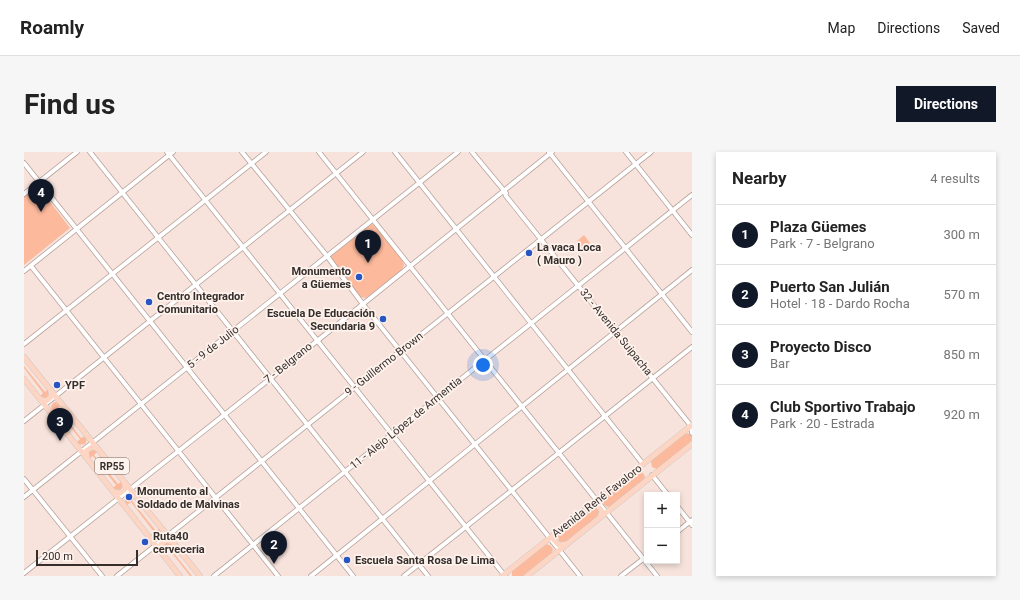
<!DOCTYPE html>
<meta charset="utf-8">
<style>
body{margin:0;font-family:Roboto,sans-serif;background:#f6f6f6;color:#222}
.controls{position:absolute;right:12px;bottom:12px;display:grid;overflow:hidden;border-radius:0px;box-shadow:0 2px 6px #0003}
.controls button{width:36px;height:36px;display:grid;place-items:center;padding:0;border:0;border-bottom:1px solid #e0e0e0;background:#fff;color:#222;font:20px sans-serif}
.scale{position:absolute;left:12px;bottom:10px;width:102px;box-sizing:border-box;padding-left:4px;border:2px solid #352e2b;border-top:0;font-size:11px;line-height:14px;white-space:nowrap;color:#352e2b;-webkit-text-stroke:3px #fef2ed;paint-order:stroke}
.you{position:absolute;left:459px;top:213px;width:14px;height:14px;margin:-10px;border:3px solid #fff;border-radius:50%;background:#1a73e8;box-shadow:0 0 0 6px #1a73e833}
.badge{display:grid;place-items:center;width:26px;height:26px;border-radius:50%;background:#111827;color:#fff;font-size:13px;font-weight:700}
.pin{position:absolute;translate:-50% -33px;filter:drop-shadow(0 1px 2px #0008)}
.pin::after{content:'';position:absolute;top:21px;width:14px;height:12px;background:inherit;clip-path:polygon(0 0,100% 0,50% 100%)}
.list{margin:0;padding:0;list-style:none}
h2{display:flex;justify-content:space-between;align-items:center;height:52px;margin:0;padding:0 16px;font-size:17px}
h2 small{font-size:13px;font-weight:400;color:#767676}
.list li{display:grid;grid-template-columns:26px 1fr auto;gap:12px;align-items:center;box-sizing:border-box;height:60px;padding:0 16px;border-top:1px solid #e0e0e0}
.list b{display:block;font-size:15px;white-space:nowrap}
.list p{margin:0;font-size:13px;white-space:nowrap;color:#767676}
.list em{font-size:13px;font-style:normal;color:#767676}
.map{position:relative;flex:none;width:668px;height:424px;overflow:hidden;border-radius:0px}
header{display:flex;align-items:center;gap:24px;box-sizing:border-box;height:56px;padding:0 20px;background:#fff;border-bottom:1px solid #e0e0e0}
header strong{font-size:19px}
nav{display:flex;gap:22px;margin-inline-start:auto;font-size:14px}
.intro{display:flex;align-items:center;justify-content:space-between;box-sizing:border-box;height:96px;padding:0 24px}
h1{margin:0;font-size:28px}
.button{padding:10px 18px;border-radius:0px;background:#111827;color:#fff;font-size:14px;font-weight:700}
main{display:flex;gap:24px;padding:0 24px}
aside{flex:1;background:#fff;border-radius:0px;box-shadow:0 2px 6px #0003}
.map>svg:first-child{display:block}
.green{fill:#fcb99c}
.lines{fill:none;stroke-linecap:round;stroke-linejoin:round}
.minor-casing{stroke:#b5a29b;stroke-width:5.5}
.major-casing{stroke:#cac9c8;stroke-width:6}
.minor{stroke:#fff;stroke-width:4}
.major{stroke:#fed5c3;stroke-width:5}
.poi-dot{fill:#2756c4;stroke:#fef2ed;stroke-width:1.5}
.labels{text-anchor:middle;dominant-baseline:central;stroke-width:3.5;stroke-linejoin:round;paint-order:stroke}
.shield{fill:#fef2ed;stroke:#716965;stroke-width:1}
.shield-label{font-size:10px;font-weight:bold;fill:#352e2b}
.poi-label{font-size:11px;font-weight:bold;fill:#352e2b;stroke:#fef2ed;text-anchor:start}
.street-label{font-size:11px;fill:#352e2b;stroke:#fef2ed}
</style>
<header>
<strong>Roamly</strong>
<nav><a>Map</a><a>Directions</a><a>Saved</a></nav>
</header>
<div class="intro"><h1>Find us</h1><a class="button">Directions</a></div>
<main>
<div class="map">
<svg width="668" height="424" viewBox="0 0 668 424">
<rect width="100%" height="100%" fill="#f7e3db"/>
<g class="green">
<path d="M13,33l33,43 -46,37v-69z"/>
<path d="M348,72l4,2 26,34 2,5 -2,5 -36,28 -6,-1 -29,-36 -1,-4 38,-31z"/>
<path d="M560,83l6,8 -7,7 -7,-8z"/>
<path d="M0,214l21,26 3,-3 2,8 -5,2 -5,-3 3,-3 -19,-25z"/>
<path d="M30,250l4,1 3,2 -3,3 23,30 4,-2c2,2 2,5 0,8 -3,1 -6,1 -8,-2l3,-3 -24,-30 -3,3 -2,-6z"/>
<path d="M661,281l5,1 2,2v6l-33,26 -2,1 -5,-2 -1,-5 1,-3z"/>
<path d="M70,297l3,3 -3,3 24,29 3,-2 2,5 -3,4 -7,-3 3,-3 -23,-29 -3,2 -2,-7z"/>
<path d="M613,320h5l3,4 -1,4 -33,26 -3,1 -4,-2 -1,-5 1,-3z"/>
<path d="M107,343l4,3 -3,3 24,30 3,-2c2,2 3,5 1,8 -4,2 -6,1 -9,-2l3,-3 -23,-30 -4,3 -2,-4 1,-4z"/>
<path d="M567,356h6l3,4 -1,4 -33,26 -5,1 -2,-2 -1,-5 1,-2z"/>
<path d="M140,390l8,2 -3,3 23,29h-2l-22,-28 -4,2 -1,-1z"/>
<path d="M521,392l5,1 3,4 -1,4 -29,23h-11v-6z"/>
</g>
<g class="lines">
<g class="minor-casing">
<g id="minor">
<path d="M66,0l338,424"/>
<path d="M143,0l338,424"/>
<path d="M218,0l85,104 35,47 218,273"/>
<path d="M295,0l338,424"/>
<path d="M371,0l248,312"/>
<path d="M448,0l34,41"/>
<path d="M525,0l143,180"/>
<path d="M602,0l66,83"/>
<path d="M0,11l329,413"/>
<path d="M480,39l2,5 185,230 1,7"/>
<path d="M0,42l53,-42"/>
<path d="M7,114l247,310"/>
<path d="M0,119l149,-119"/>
<path d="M0,192l242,-192"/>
<path d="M0,269l339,-269"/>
<path d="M628,323l16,20"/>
<path d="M0,327l78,97"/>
<path d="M0,345l434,-345"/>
<path d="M653,354l15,19"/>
<path d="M653,380l15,-12"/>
<path d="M0,421l247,-195 281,-226"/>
<path d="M93,424l534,-424"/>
<path d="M190,424l478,-381"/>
<path d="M287,424l381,-306"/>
<path d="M380,424l288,-229"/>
<path d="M597,424l26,-20"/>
</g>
</g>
<g class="major-casing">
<g id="major">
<path d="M0,205l176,219"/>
<path d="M0,227l156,197"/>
<path d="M16,247l6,2 5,-4v-7"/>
<path d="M63,305l-1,-6 6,-4 6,2"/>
<path d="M90,340l6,1 5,-4 -1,-7"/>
<path d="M566,354l7,-1 5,6 -2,6"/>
<path d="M532,381l-2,7 5,5 8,-1"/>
<path d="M137,398v-6l5,-4 6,2"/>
<path d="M478,424l190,-151"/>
<path d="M503,424l165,-132"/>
</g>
</g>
<use href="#minor" class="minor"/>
<use href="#major" class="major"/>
</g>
<g class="poi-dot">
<circle cx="505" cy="101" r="4"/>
<circle cx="335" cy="125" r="4"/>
<circle cx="125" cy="150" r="4"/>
<circle cx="359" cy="167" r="4"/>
<circle cx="33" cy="233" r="4"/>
<circle cx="105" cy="345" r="4"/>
<circle cx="121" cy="390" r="4"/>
<circle cx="323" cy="408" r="4"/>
</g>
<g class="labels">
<rect class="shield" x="71" y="306" width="34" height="16" rx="3"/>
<g class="shield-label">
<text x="88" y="314">RP55</text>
</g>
<g class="poi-label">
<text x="513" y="95">La vaca Loca<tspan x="513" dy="13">( Mauro )</tspan></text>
<text x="327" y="119" text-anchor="end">Monumento<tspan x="327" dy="13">a Güemes</tspan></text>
<text x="133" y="144">Centro Integrador<tspan x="133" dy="13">Comunitario</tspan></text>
<text x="351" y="161" text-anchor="end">Escuela De Educación<tspan x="351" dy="13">Secundaria 9</tspan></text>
<text x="41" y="233">YPF</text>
<text x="113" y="339">Monumento al<tspan x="113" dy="13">Soldado de Malvinas</tspan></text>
<text x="129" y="384">Ruta40<tspan x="129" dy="13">cerveceria</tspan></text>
<text x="331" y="408">Escuela Santa Rosa De Lima</text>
</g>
<g class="street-label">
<text transform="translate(592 180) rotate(51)">32 - Avenida Suipacha</text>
<text transform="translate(189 195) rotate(-38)">5 - 9 de Julio</text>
<text transform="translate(264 211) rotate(-39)">7 - Belgrano</text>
<text transform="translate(360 212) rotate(-38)">9 - Guillermo Brown</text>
<text transform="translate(382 271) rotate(-39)">11 - Alejo López de Armentia</text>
<text transform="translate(573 349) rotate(-38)">Avenida René Favaloro</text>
</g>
</g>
</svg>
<div class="controls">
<button>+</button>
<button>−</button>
</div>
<div class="scale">200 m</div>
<div class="you"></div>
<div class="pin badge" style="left:344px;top:111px">1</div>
<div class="pin badge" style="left:250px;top:412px">2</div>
<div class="pin badge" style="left:36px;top:289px">3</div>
<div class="pin badge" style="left:17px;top:60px">4</div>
</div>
<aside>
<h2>Nearby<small>4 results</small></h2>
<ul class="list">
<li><span class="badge">1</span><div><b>Plaza Güemes</b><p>Park · 7 - Belgrano</p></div><em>300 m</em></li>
<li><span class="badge">2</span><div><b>Puerto San Julián</b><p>Hotel · 18 - Dardo Rocha</p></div><em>570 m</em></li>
<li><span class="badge">3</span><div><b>Proyecto Disco</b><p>Bar</p></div><em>850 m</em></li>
<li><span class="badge">4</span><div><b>Club Sportivo Trabajo</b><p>Park · 20 - Estrada</p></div><em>920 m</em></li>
</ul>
</aside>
</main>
